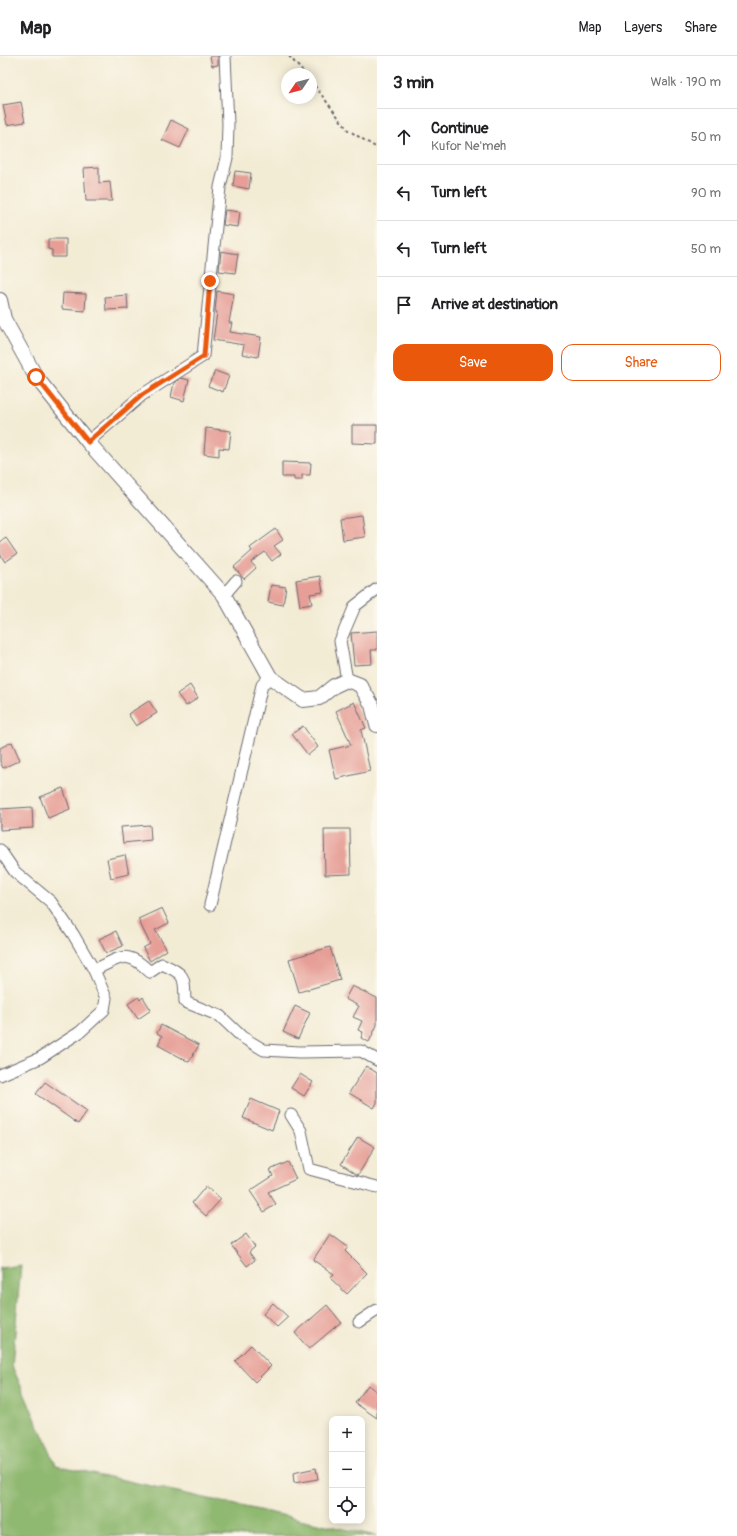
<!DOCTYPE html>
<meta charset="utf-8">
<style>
body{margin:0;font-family:Pangolin,sans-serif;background:#f6f6f6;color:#202124}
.controls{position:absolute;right:12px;bottom:12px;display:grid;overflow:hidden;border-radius:8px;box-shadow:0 2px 10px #0003}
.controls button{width:36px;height:36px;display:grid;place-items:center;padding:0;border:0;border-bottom:1px solid #e0e0e0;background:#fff;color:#202124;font:20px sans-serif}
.compass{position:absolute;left:281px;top:12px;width:36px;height:36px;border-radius:50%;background:#fff;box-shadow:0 2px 10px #0003;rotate:235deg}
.stop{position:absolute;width:12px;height:12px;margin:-9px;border:3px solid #ea580c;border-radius:50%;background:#fff}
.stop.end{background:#ea580c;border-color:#fff;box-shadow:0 1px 4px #0008}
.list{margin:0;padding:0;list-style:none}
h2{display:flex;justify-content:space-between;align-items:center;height:52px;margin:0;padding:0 16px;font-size:17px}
h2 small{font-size:13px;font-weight:400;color:#757577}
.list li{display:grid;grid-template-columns:26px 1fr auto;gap:12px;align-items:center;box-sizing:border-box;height:56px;padding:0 16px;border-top:1px solid #e0e0e0}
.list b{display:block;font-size:15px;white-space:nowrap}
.list p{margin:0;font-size:13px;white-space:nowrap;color:#757577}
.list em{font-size:13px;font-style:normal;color:#757577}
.actions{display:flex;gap:8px;padding:12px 16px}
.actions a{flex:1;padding:9px 0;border:1px solid #ea580c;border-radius:12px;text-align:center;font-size:14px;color:#ea580c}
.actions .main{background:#ea580c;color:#fff}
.icon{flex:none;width:22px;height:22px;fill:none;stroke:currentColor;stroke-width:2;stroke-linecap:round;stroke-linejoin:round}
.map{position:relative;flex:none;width:377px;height:1480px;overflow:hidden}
header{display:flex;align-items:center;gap:24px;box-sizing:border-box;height:56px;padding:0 20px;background:#fff;border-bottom:1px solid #e0e0e0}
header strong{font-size:19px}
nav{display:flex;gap:22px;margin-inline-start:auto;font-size:14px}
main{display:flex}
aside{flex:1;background:#fff}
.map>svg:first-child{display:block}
.forest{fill:#8fb86f;stroke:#586d55}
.building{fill:#e69e96}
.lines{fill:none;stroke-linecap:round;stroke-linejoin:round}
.minor-casing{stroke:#6b6971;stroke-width:13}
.tertiary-casing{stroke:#6b6971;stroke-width:16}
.path{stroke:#6b6971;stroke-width:2;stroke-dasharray:3 3;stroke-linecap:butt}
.minor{stroke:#fff;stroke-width:11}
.tertiary{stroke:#fff;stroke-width:14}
.route{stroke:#ea580c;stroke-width:5}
</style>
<header>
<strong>Map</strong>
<nav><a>Map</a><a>Layers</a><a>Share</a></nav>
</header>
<main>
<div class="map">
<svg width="377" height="1480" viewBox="0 0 377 1480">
<rect width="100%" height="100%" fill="#fbf7ec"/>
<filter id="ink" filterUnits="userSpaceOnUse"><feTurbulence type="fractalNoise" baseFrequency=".025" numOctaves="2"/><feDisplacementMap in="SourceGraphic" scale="8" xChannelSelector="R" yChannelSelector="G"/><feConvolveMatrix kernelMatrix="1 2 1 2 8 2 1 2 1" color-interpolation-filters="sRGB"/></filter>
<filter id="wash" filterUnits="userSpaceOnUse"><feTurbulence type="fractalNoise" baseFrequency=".012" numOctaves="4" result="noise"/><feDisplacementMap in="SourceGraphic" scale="16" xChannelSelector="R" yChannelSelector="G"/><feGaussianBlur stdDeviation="0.9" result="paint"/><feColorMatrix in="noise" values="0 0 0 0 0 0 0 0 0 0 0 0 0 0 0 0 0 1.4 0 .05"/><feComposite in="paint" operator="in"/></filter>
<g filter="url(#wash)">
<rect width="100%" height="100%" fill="#f3ecd5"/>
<path class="forest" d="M21,1209l-9,101 44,99 320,71h-376v-268z"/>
<g id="blocks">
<g class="building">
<path d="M210,0h8v9l-6,1z"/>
<path d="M21,46l4,20 -18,3 -4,-20z"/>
<path d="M171,64l18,9 -9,19 -18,-8z"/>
<path d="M99,111v16l11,-1 2,19h-26l-2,-33z"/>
<path d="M235,115l16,2 -2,16 -16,-3z"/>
<path d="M225,154l15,2 -2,15 -15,-2z"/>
<path d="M48,183h18v18h-14v-7l-4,-1z"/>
<path d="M221,195l17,3 -3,19 -16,-2z"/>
<path d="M217,235l17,3 -5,29h3l-2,9 31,5 -3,20 -16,-3 2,-9 -31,-5 4,-28 -2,-1z"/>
<path d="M63,237l23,1 -1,17 -23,-2z"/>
<path d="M127,239l1,14 -22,1 -1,-13z"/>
<path d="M215,315l14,5 -6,16 -15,-6z"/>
<path d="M181,322l8,2 -5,21 -13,-4 3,-14z"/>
<path d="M352,369h25v19l-25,-1z"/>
<path d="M206,372l25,3 -2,18 -10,-1v8l-15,-2z"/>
<path d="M282,406l29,1 -1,12h-8v5h-8v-3h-12z"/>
<path d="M362,459l3,22 -22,3 -3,-22z"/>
<path d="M276,473l7,11 -9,6 7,8 -9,7 -7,-9 -14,10 5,6 -12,11 -10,-12 18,-16 -2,-3z"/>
<path d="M6,482l11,16 -12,8 -5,-8v-12z"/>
<path d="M320,520l3,16 -13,2 2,10 -12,2 -4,-26z"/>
<path d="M271,529l15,2 -3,18 -15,-3z"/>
<path d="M377,575v19h-6l1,14 -18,1 -3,-32z"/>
<path d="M190,629l8,13 -12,8 -9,-12z"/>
<path d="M149,645l8,12 -21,13 -8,-12z"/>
<path d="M354,646l12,26 -5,2 9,41 -34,8 -7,-29 22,-5 -15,-34z"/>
<path d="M303,670l15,21 -10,8 -16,-21z"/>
<path d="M12,686l8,18 -17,8 -3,-6v-14z"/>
<path d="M63,732l7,21 -22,9 -8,-21z"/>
<path d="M32,751l1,21 -33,2v-21z"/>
<path d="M150,769l1,15 -28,3 -2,-16z"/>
<path d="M324,773h26l1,45 -26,1z"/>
<path d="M125,799l4,19 -18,4 -4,-19z"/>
<path d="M162,852l7,15 -14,7 12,20 -17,11 -7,-13 7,-4 -12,-25z"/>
<path d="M116,875l7,15 -17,7 -7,-14z"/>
<path d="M330,891l10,33 -41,12 -10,-33z"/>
<path d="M352,930l25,12v27l-8,17 -8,-4 2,-6 -5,-2 4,-9 -9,-4 6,-11 -14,-7z"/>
<path d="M138,941l2,3 3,-3 8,13 -13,9 -10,-15z"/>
<path d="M295,950l15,7 -12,26 -15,-7z"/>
<path d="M161,969l38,20 -10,17 -31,-17 4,-9 -5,-3z"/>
<path d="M366,1010l11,7v30l-3,5 -25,-15z"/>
<path d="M300,1018l13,8 -9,14 -13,-8z"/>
<path d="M45,1026l42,29 -9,13 -42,-30z"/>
<path d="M251,1043l28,12 -7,19 -29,-12z"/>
<path d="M358,1081l17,10 -17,28 -17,-11z"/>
<path d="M288,1106l8,17 -28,13 8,12 -12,8 -14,-21 23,-15 -3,-6z"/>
<path d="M206,1130l15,13 -15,17 -14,-13z"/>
<path d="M246,1178l9,13 -6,5 6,8 -8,6 -16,-21z"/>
<path d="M330,1178l18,13 -3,4 22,22 -20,21 -17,-16 4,-4 -21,-14z"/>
<path d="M273,1247l15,14 -11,10 -14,-13z"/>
<path d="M327,1249l14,17 -32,27 -14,-16z"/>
<path d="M251,1289l20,21 -16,16 -20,-21z"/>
<path d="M368,1329l9,7v26l-22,-15z"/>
<path d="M316,1412l2,11 -24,4 -1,-10z"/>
</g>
</g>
</g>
<g filter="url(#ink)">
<use href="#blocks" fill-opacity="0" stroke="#6b6971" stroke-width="1"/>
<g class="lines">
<g class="minor-casing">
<g id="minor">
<path d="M88,386l54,-47 61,-39 17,-169 7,-29 1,-34 -3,-68"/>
<path d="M224,539l12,-14"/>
<path d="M347,624l-7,-39 15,-35 22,-17"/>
<path d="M0,794l15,22 36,30 22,32 21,36 12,28 -2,12 -24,22 -40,26 -40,17"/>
<path d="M210,849l52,-220 8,-8"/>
<path d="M94,914c27,-12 32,-22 56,2l12,-8c25,11 22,13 23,38l35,14 22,21 22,13 35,2 62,-1 16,9"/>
<path d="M291,1059l10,16 8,38 68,18"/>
<path d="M359,1266l18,-12"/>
</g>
</g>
<g class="tertiary-casing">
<path id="tertiary" d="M0,244l4,19 32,58 52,65 136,153 46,82 33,23 16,-2 15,-12 13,-6 13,5 12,20 5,20"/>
</g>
<g class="path">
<path d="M289,0l16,18"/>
<path d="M311,25l37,49 29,18"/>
</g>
<use href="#minor" class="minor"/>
<use href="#tertiary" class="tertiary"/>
</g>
</g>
<g class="lines" filter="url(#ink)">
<path class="route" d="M36,321l52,65 54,-47 62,-39 6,-75"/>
</g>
</svg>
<div class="controls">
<button>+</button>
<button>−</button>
<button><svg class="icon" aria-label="locate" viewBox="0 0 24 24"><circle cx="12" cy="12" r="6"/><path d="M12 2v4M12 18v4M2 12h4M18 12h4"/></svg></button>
</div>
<svg class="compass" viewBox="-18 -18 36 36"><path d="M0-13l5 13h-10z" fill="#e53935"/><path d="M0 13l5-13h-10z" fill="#757577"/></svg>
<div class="stop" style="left:36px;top:321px"></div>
<div class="stop end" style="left:210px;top:225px"></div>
</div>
<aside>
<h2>3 min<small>Walk · 190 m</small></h2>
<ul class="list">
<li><svg class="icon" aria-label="ahead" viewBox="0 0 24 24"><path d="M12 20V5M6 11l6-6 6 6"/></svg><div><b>Continue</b><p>Kufor Ne'meh</p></div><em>50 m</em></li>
<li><svg class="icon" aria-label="left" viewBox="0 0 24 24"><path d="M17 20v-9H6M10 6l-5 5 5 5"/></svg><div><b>Turn left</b></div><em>90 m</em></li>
<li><svg class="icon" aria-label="left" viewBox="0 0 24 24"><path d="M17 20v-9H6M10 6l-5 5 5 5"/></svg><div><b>Turn left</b></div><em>50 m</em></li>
<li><svg class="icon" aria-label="arrive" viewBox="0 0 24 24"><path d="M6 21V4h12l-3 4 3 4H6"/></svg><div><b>Arrive at destination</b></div></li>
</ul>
<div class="actions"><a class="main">Save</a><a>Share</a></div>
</aside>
</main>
